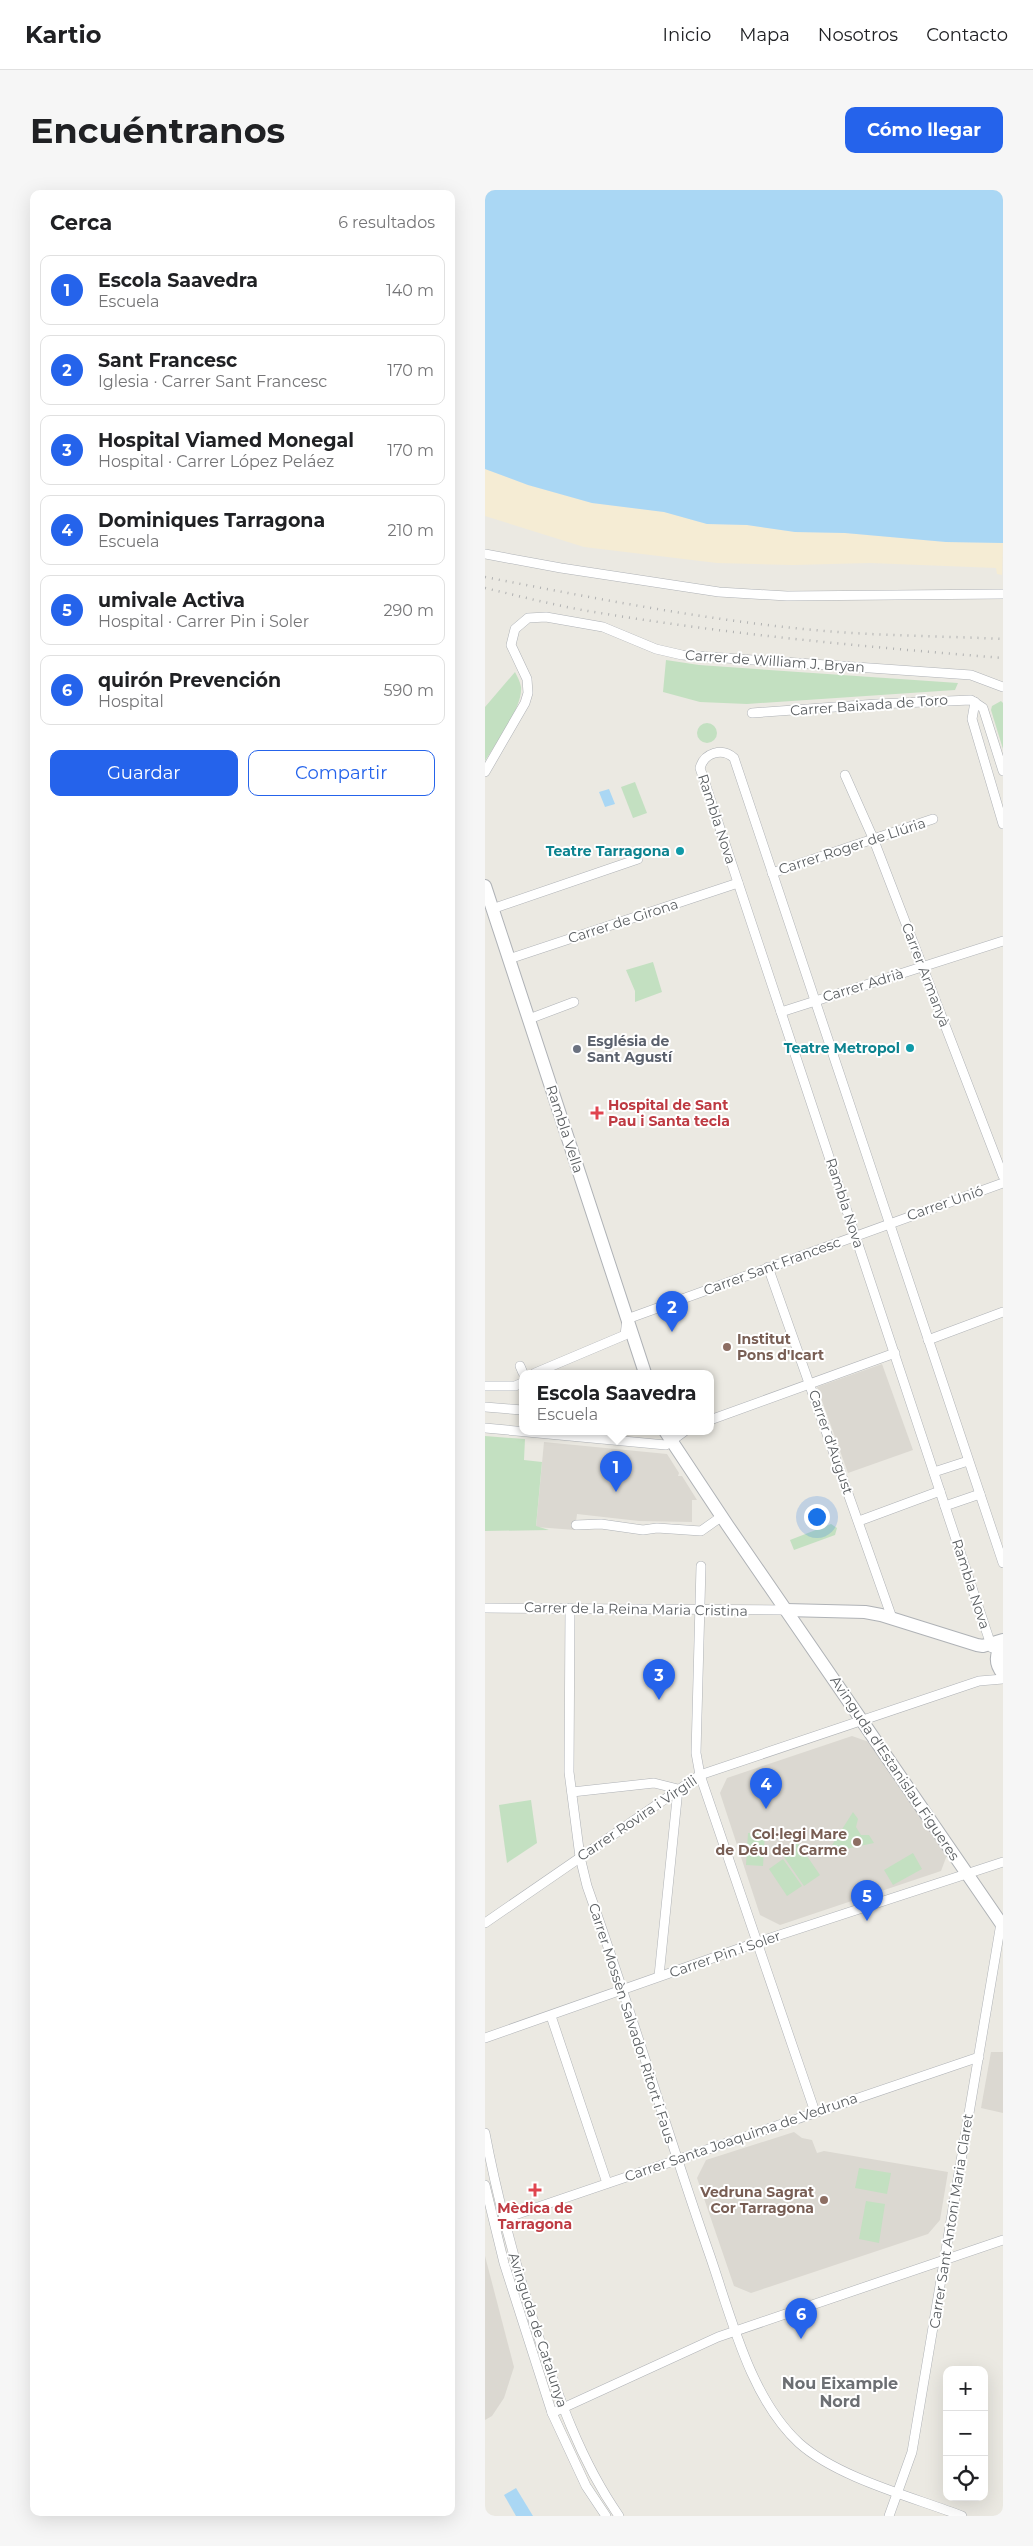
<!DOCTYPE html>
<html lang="es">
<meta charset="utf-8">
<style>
body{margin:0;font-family:Montserrat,sans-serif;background:#f6f6f6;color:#202124}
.controls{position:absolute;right:15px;bottom:15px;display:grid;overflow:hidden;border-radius:10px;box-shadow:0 5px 20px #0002}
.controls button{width:45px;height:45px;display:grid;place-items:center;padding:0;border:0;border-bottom:1px solid #e0e0e0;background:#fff;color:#202124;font:25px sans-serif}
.you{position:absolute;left:331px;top:1326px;width:18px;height:18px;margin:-12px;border:4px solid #fff;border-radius:50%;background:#1a73e8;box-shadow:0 0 0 8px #1a73e833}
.badge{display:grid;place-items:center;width:32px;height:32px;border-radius:50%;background:#2563eb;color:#fff;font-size:16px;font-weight:700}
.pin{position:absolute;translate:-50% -41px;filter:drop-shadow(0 1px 2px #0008)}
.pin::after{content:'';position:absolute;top:26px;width:18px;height:15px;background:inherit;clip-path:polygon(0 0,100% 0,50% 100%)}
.popup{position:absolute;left:34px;top:1180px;width:195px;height:65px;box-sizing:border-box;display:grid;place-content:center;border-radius:10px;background:#fff;filter:drop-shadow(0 1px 4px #0005);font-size:16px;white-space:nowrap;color:#757577}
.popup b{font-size:19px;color:#202124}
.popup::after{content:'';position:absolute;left:50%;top:100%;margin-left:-10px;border:10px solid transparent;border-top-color:#fff}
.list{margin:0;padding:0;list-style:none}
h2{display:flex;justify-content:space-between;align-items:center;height:65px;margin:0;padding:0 20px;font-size:21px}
h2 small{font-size:16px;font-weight:400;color:#757577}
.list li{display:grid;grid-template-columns:32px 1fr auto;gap:15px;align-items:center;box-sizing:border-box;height:70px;margin:0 10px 10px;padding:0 10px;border:1px solid #e0e0e0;border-radius:10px}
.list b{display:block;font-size:19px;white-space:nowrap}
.list p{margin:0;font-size:16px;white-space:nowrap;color:#757577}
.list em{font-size:16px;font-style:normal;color:#757577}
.actions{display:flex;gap:10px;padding:15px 20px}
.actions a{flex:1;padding:11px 0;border:1px solid #2563eb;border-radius:10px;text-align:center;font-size:18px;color:#2563eb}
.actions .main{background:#2563eb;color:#fff}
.icon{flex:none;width:28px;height:28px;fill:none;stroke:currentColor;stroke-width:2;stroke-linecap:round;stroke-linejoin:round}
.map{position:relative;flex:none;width:518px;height:2326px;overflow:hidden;border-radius:10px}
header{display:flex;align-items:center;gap:30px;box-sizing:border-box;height:70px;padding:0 25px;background:#fff;border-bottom:1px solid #e0e0e0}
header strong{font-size:24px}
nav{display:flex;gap:28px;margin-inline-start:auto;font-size:18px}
.intro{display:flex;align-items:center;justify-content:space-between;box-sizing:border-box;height:120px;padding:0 30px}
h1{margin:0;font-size:35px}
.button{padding:12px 22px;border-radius:10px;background:#2563eb;color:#fff;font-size:18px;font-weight:700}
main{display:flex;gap:30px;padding:0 30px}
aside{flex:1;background:#fff;border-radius:10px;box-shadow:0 5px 20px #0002}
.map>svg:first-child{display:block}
.education{fill:#dbd8d1}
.green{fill:#c3e0c1}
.sand{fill:#f5ecd4}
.water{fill:#aad7f4}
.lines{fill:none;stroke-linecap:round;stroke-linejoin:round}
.minor-casing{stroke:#afb2b6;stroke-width:10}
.secondary-casing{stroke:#afb2b6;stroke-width:14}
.minor{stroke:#fff;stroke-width:9}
.secondary{stroke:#fff;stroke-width:12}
.rail{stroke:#b0b1b1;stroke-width:2.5;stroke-dasharray:1 6;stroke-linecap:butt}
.culture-dot{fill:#0f9aa8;stroke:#fff;stroke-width:2}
.worship-dot{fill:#6b7280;stroke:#fff;stroke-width:2}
.health-dot{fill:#e0444e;stroke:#fff;stroke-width:2}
.education-dot{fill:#8d6e63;stroke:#fff;stroke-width:2}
.labels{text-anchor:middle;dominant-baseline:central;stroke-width:4;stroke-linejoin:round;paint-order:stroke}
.street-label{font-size:14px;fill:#5a5e61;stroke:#fff}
.culture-label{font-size:14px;font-weight:bold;fill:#0d838f;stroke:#fff;text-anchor:end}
.worship-label{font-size:14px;font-weight:bold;fill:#5b616d;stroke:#fff;text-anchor:start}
.health-label{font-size:14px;font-weight:bold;fill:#be3a42;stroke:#fff;text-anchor:start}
.education-label{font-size:14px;font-weight:bold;fill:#785e54;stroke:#fff;text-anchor:end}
.quarter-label{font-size:16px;font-weight:bold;fill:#6c6f73;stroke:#fff}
</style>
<header>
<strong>Kartio</strong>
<nav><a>Inicio</a><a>Mapa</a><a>Nosotros</a><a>Contacto</a></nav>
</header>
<div class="intro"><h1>Encuéntranos</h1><a class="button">Cómo llegar</a></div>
<main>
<aside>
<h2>Cerca<small>6 resultados</small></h2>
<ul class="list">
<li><span class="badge">1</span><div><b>Escola Saavedra</b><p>Escuela</p></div><em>140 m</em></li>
<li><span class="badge">2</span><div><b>Sant Francesc</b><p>Iglesia · Carrer Sant Francesc</p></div><em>170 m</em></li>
<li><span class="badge">3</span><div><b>Hospital Viamed Monegal</b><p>Hospital · Carrer López Peláez</p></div><em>170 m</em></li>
<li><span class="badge">4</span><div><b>Dominiques Tarragona</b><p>Escuela</p></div><em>210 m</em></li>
<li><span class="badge">5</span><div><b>umivale Activa</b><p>Hospital · Carrer Pin i Soler</p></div><em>290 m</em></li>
<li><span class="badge">6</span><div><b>quirón Prevención</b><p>Hospital</p></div><em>590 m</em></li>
</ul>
<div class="actions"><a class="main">Guardar</a><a>Compartir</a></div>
</aside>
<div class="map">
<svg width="518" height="2326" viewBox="0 0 518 2326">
<rect width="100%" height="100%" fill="#ebe9e2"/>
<g class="education">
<path d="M397,1174l31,86 -65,23 -31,-86z"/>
<path d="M59,1252l123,12 12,19 -1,3h4l15,24h-5v22l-53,-1 -62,-7 -2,16 -39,-3z"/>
<path d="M367,1546l17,6 78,113 -6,16 -161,54 -20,-10 -40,-122 7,-15z"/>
<path d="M506,1862h12v61l-22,-5z"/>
<path d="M309,1942l8,6 10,2 5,13 7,-2 124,21 -8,48 -12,14 -177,59 -17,-7 -37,-108 9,-18z"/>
<path d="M0,2066l29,111 -10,31 -12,18 -7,4z"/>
</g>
<g class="green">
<path d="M181,470l33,5 259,18 -3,7 -208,14 -47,-2 -37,-10z"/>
<path d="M30,482c2,4 5,9 6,15 2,20 -25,56 -36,74v-54z"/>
<path d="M516,511l2,2v46l-12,-39 1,-4z"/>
<circle cx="222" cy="543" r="10"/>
<path d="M150,592l12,31 -14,5 -12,-31z"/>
<path d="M168,772l9,30 -27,10v-11l-9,-21z"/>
<path d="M0,1246l40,3 -1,21 18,2 -6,64 13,4 -64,1z"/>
<path d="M346,1334l6,4 -2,7 -41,15 -4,-10z"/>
<path d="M46,1610l6,43 -30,20 -8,-58z"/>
<path d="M368,1622l5,7 -2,8 5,8h8l5,8 -38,8 -4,-6z"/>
<path d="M263,1643l17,1 -2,32 -17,-1z"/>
<path d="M313,1653l22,32 -16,11 -22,-32z"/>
<path d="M428,1663l9,16 -29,16 -9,-15z"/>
<path d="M298,1669l19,27 -15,10 -18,-27z"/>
<path d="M374,1978l32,5 -4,21 -32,-6z"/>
<path d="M381,2011l19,3 -6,39 -20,-4z"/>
</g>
<path class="sand" d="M0,279l43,16 64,18 72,9 43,12 40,1 48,7 50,1 101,9 57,1 -1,32 -5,-1 -1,-6 -126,-5 -77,2 -76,-2 -133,-16 -99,-31z"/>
<g class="water">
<path d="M0,0h518v353l-57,-1 -101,-9 -50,-1 -48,-7 -40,-1 -43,-12 -72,-9 -64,-18 -43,-16z"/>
<path d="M124,599l6,15 -10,3 -6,-15z"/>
<path d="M31,2298l17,28h-17l-12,-21z"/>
</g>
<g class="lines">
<g class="minor-casing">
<g id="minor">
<path d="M0,364l76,14 158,24 68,4 216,-2"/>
<path d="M490,512l-3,17 31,105"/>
<path d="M267,523l125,-9 94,-4 12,8 20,63"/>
<path d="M0,582l40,-69 3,-10 -1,-14 -16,-34 4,-16 13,-11 18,-1 57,10 53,22 26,6 289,20 32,12"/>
<path d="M360,585l28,63 130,338"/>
<path d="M287,683l161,-54"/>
<path d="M7,719l146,-50"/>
<path d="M24,769l229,-76"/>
<path d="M296,822l222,-71"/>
<path d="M44,829l45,-17"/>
<path d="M283,1077l124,351"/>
<path d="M443,1150l75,-28"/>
<path d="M35,1176l3,7"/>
<path d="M50,1183l90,-38 2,-16 376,-136"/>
<path d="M0,1196h30l7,-3"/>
<path d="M0,1217l37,3"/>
<path d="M225,1230l185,-67"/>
<path d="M0,1238l181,17 19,-14"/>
<path d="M449,1282l34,-11"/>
<path d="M460,1316l35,-12"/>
<path d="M374,1331l81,-30"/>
<path d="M91,1335l25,-1 42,6 14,-2 44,3 17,-12"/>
<path d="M216,1376l-5,187 4,22 115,337"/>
<path d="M0,1418l301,2"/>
<path d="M85,1418l-1,164 11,85 7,29c43,121 79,243 121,364 22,62 41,147 91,193 39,35 114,54 163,73"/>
<path d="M507,1458l-292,-880c4,-15 22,-21 34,-10l269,805"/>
<path d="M87,1602l82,-9 24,6 -19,187"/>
<path d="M0,1733l215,-148 279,-94 24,-2"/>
<path d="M66,1826l56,167"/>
<path d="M0,1848l273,-96 245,-80"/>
<path d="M0,1943c13,69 30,131 52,199 21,64 43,128 82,184"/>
<path d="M0,1995l19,78 48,150 34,73 20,30"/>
<path d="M18,2029l476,-162"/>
<path d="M67,2223l166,-76 285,-97"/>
<path d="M404,2326l23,-64 89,-529"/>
</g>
</g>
<g class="secondary-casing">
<g id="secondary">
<path d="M0,696l160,487"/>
<path d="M180,1241l63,95 275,400"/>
<path d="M301,1420l79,2 16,3 96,30 6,1 20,-6"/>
<path d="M518,1454c-8,10 -8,20 0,30"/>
</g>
</g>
<use href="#minor" class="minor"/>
<use href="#secondary" class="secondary"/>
<g class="rail">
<path d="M0,387c113,22 225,44 340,54 59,5 119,5 178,8"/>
<path d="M0,398c38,9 76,19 115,25 134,22 268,34 403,45"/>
</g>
</g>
<g class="culture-dot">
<circle cx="195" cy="661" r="5"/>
<circle cx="425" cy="858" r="5"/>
</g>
<circle class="worship-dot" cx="92" cy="859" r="5"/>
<g class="health-dot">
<path d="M109.5 915.5h5v5h5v5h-5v5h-5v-5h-5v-5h5z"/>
<path d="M47.5 1992.5h5v5h5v5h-5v5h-5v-5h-5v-5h5z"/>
</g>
<g class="education-dot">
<circle cx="242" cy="1157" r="5"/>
<circle cx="372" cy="1652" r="5"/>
<circle cx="339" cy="2010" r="5"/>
</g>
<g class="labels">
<g class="street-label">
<text transform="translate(290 471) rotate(4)">Carrer de William J. Bryan</text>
<text transform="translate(384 515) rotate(-4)">Carrer Baixada de Toro</text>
<text transform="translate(232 629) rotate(72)">Rambla Nova</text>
<text transform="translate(367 656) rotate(-18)">Carrer Roger de Llúria</text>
<text transform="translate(138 731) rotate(-18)">Carrer de Girona</text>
<text transform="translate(441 785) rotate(69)">Carrer Armanyà</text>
<text transform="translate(378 795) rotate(-17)">Carrer Adrià</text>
<text transform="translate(80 939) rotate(72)">Rambla Vella</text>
<text transform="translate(360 1013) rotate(72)">Rambla Nova</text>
<text transform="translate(460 1013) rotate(-19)">Carrer Unió</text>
<text transform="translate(287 1076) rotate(-20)">Carrer Sant Francesc</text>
<text transform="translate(346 1252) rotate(71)">Carrer d'August</text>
<text transform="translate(486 1394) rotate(72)">Rambla Nova</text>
<text transform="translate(151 1419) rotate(1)">Carrer de la Reina Maria Cristina</text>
<text transform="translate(410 1578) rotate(56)">Avinguda d'Estanislau Figueres</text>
<text transform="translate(152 1628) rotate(-34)">Carrer Rovira i Virgili</text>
<text transform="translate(240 1764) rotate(-19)">Carrer Pin i Soler</text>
<text transform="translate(147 1833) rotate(72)">Carrer Mossèn Salvador Ritort i Faus</text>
<text transform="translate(256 1947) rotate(-19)">Carrer Santa Joaquima de Vedruna</text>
<text transform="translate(466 2031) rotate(-81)">Carrer Sant Antoni Maria Claret</text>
<text transform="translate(53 2140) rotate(72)">Avinguda de Catalunya</text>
</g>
<g class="culture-label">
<text x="185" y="661">Teatre Tarragona</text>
<text x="415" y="858">Teatre Metropol</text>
</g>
<g class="worship-label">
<text x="102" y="851">Església de<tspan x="102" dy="16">Sant Agustí</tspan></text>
</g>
<g class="health-label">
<text x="123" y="915">Hospital de Sant<tspan x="123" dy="16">Pau i Santa tecla</tspan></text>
<text x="50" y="2018" text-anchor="middle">Mèdica de<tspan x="50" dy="16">Tarragona</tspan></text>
</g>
<g class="education-label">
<text x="252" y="1149" text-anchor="start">Institut<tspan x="252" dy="16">Pons d'Icart</tspan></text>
<text x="362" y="1644">Col·legi Mare<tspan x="362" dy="16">de Déu del Carme</tspan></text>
<text x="329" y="2002">Vedruna Sagrat<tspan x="329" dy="16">Cor Tarragona</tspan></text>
</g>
<g class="quarter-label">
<text x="355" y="2193">Nou Eixample<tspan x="355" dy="18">Nord</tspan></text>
</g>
</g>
</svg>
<div class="controls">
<button>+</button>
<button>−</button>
<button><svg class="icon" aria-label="locate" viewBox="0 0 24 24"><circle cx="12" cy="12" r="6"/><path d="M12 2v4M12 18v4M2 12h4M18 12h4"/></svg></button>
</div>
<div class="you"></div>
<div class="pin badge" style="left:131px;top:1302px">1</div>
<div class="popup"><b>Escola Saavedra</b>Escuela</div>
<div class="pin badge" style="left:187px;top:1142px">2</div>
<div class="pin badge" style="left:174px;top:1510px">3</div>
<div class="pin badge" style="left:281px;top:1619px">4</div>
<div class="pin badge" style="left:382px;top:1731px">5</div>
<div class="pin badge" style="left:316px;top:2149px">6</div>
</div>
</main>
